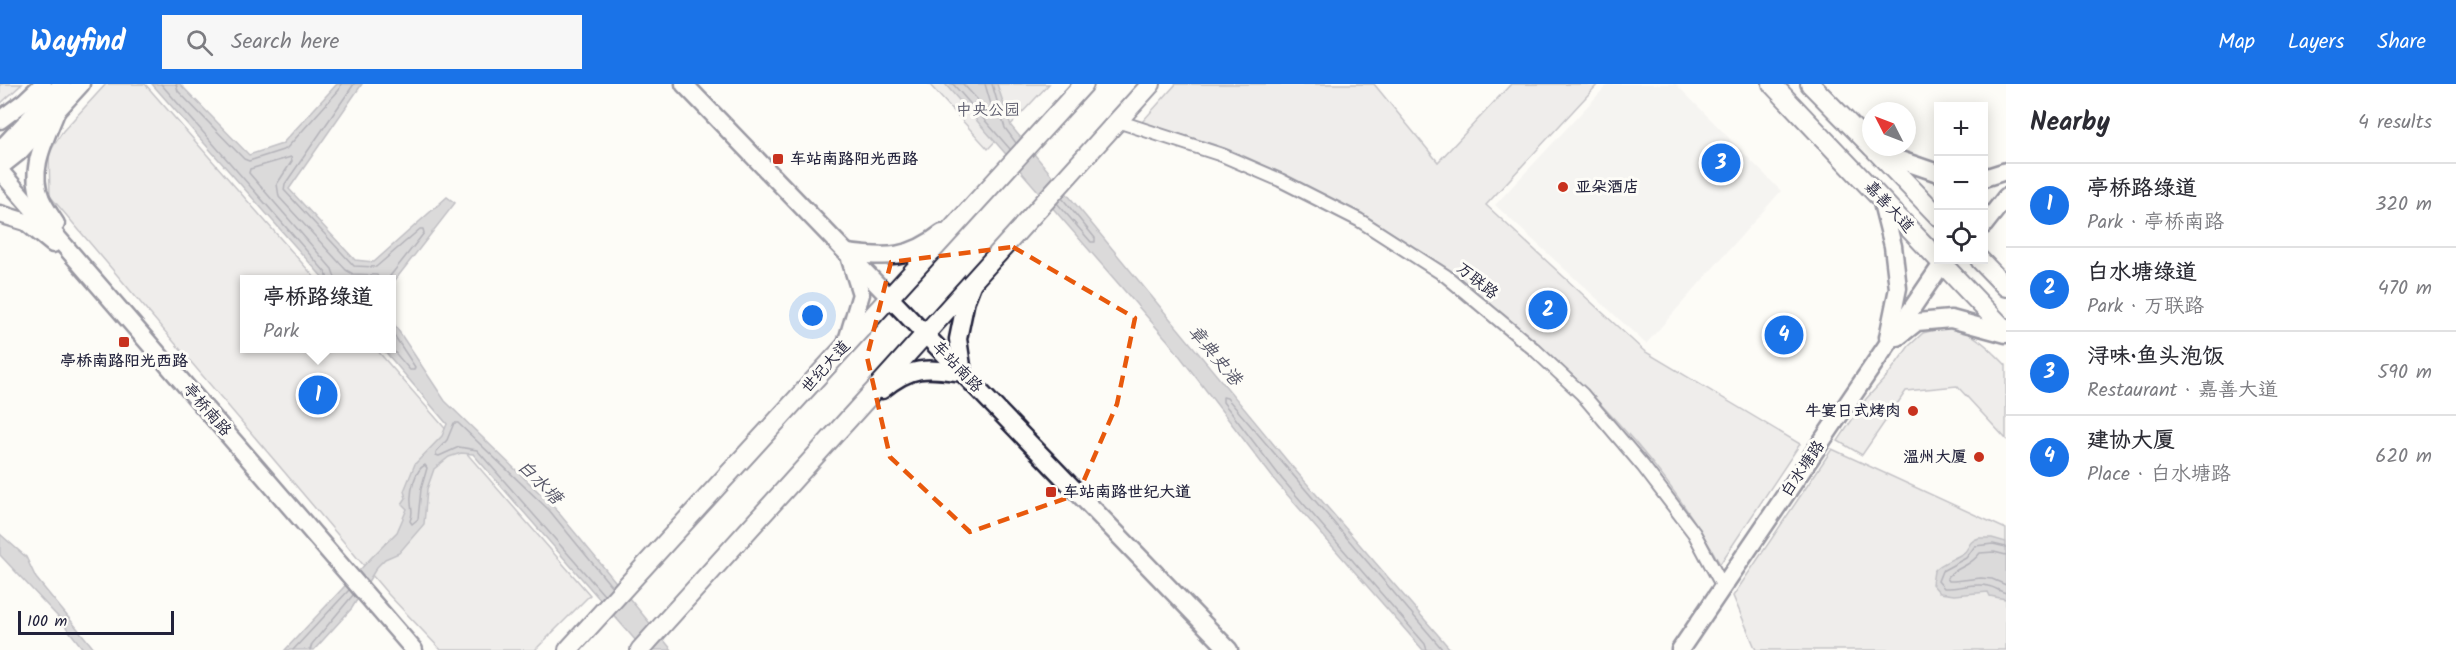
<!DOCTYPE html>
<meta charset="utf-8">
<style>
body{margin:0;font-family:Kalam,"LXGW WenKai TC",sans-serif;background:#f7f7f7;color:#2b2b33}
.controls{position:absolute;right:18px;top:18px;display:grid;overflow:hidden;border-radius:0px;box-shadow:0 3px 15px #0003}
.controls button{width:54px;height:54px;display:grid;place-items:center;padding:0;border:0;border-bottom:2px solid #e1e1e2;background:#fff;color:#2b2b33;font:30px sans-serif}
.compass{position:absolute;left:1862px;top:18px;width:54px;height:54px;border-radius:50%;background:#fff;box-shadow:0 3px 15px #0003;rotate:312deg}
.scale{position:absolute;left:18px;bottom:15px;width:156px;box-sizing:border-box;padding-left:6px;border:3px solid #22223b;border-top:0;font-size:16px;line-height:21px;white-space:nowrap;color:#22223b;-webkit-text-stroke:4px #fdfcf7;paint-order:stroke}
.you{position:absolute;left:813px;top:232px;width:21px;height:21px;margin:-15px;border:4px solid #fff;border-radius:50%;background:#1a73e8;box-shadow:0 0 0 9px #1a73e833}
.badge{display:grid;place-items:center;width:39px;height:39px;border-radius:50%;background:#1a73e8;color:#fff;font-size:20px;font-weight:700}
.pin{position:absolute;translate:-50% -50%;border:3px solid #fff;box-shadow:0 2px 6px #0006}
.popup{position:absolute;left:240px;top:191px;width:156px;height:78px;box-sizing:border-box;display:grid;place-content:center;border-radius:0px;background:#fff;filter:drop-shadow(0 2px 4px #0005);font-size:20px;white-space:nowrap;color:#7c7c81}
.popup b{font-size:22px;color:#2b2b33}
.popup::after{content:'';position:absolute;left:50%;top:100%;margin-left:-12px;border:12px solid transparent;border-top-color:#fff}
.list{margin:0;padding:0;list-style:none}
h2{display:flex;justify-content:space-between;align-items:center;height:78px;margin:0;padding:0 24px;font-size:26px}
h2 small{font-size:20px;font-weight:400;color:#7c7c81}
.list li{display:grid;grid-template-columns:39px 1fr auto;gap:18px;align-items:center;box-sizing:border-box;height:84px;padding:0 24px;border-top:2px solid #e1e1e2}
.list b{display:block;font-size:22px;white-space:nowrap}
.list p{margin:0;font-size:20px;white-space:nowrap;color:#7c7c81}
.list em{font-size:20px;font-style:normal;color:#7c7c81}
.icon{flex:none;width:33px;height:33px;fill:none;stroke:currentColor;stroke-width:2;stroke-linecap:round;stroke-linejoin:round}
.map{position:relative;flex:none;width:2006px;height:566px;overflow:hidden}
header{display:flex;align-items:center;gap:36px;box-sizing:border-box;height:84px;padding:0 30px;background:#1a73e8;color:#fff}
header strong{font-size:28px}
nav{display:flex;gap:33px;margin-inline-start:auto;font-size:21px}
.search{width:420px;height:54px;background:#f7f7f7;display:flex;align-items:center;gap:15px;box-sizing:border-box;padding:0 21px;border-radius:0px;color:#7c7c81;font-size:22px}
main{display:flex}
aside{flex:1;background:#fff}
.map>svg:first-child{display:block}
.built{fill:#ecece9}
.green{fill:#dddcdb;stroke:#807f8b;stroke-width:1.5}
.water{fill:#b2b2b7;stroke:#787885;stroke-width:1.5}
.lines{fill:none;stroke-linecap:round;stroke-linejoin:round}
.shore{stroke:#5c5c6d;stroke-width:1.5}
.street-casing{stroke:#22223b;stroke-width:16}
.secondary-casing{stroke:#22223b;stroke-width:21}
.primary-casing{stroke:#22223b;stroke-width:22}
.street{stroke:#fdfcf7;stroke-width:12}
.secondary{stroke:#fdfcf7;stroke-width:16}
.primary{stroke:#fdfcf7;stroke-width:18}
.marked{fill:none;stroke:#e8590c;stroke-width:4.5;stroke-dasharray:12 8;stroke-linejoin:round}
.poi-dot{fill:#c8321e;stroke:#fdfcf7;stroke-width:2}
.labels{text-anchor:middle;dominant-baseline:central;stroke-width:6;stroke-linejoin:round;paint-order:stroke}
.park-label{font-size:16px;fill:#5a5a6b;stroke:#fdfcf7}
.poi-label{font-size:16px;font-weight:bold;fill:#22223b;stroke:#fdfcf7;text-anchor:start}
.street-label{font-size:16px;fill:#22223b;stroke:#fdfcf7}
.water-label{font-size:18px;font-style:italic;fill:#545466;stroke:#fdfcf7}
</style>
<header>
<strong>Wayfind</strong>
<div class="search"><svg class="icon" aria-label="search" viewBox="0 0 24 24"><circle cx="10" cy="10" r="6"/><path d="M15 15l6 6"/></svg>Search here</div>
<nav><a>Map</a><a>Layers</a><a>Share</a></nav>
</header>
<main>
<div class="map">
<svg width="2006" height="566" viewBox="0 0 2006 566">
<rect width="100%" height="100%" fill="#fdfcf7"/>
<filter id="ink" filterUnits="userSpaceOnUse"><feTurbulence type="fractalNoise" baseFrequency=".0167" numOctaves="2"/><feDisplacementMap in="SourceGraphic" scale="12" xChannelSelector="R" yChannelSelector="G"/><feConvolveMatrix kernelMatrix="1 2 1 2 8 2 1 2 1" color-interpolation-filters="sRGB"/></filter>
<g filter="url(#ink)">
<path class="built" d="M1608,0h68l105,107 -135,153 -151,-139z"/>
<g class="green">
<path d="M0,0h22l-22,20z"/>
<path d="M106,0h39l171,195 -72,1v68l132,1 214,246 -55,55h-94l-53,-56 -338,-398 -1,-43 14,-22z"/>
<path d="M929,0h120l-61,65z"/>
<path d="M1176,0h198l64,78 73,-78h87l-112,121 158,146 156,93 -80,120c-78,-142 -220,-266 -357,-349 -20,-11 -41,-20 -61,-30 -26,-13 -52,-28 -78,-37 -27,-10 -56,-17 -83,-25z"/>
<path d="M1955,244c21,6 35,21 51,37v74l-49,-53 -51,5 -44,64 -24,-14 28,-42 22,-24 21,-29 14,-13 15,-4z"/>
<path d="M1832,365l174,80v121h-250l-23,-54z"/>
</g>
<g class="water">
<path d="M152,0h28l69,71 33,-11 55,-60h25l-73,105 66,71 19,2 73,-65 8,6 -63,81v-4l-68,-1z"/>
<path d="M945,0h52l14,42 278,337 162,187h-28l-146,-167 -108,-141z"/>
<path d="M392,237l53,80 108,105 119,144h-28l-171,-196 -12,-1 -12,4 -15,12 -7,20 -3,35 -25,29 -14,6 -8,8 -25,41 -38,42h-29l86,-92 26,-26 10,-23 -5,-5 4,-6 -2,-7 11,-27 27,-28 5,-12 -64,-75 9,-1z"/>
<path d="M0,450l26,23 10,21 59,72h-11l-25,-32 -59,-63z"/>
<path d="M1979,454h13l14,4v57l-16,-3 -2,-4 -34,3 -14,-2 -8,-9 2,-13c8,-9 18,-11 28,-17 9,-5 4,-12 17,-16z"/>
</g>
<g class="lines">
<g class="shore">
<path d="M161,0l165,189 2,7"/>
<path d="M176,0l2,7 66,68 5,2 37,-12 53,-59 2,-6"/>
<path d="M354,0l-69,100 -1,6 70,76 22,1 44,-38h3l1,4 -37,47"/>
<path d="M953,0l57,65"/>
<path d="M963,0l26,28 3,-4 -7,-24"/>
<path d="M992,0l13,44 11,15"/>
<path d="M1057,119l34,39h4v-4l-33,-40"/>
<path d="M336,196l-4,-11 -83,-96 1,-4 41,-12 1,4 -15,23 2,13 67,73 7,4 24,1 2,5"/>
<path d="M391,264l19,22h4l1,-3 -23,-35"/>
<path d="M425,381l2,3 -6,21 -3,30 -6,5 -2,-3c4,-9 1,-11 1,-19 -1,-11 4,-32 14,-37z"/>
<path d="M2006,463l-13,-3 -18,2 -9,12 -24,13 -4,10 6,7c14,1 31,-6 44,-2 6,1 11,5 18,7"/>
<path d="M2006,471l-12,-3 -14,1c-11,15 -23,13 -33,25l2,3h5l27,-3 11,1 14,6"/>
<path d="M604,511l-127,-145 -18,-3 -20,9 -3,-1v-3l11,-12 7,-17h4l91,87 63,77"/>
<path d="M293,566l56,-60"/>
<path d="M310,566l2,-6 41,-49"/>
<path d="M1427,566l-2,-6 -143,-165 -59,-77v-5l4,1 216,252"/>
</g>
<g class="street-casing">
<path id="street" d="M1117,37l105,34 58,25 79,40 87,56 89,74 47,44 61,72 51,67 29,54"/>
</g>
<g class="secondary-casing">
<g id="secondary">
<path d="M684,0l545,566"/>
<path d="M56,28c-11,28 -28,58 -15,87 4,9 10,17 15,25"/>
<path d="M0,36l24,-18 19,-18"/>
<path d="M0,66l62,-66"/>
<path d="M1877,68l61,21"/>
<path d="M0,83l19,-15 62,-68"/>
<path d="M0,87l414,479"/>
<path d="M1984,94l22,-7"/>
<path d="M1881,115l12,47 5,42 -10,49"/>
<path d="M0,130l26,8 27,22"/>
<path d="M1984,141l22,-28"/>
<path d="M847,169c40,5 62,6 95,-20"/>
<path d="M1898,253l19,-15 34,-3 55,15"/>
<path d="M846,260l15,-50 -11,-35"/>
<path d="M882,306c30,-25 45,-22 81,-17l-5,-34 8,-39 7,-18"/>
<path d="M1680,566l262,-386 6,-4"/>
</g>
</g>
<g class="primary-casing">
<g id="primary">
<path d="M1772,0l234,247"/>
<path d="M1810,0l61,62"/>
<path d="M1872,63l66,69"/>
<path d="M1980,176l26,27"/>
<path d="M568,566l516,-566"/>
<path d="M640,566l511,-566"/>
</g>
</g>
<use href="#street" class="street"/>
<use href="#secondary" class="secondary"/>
<use href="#primary" class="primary"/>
</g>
</g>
<path d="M0 0H2006V566H0ZM1013,163l122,71 -18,86 -39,90 -108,38 -80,-75 -23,-100 24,-95z" fill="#fdfcf7" fill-opacity=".55" fill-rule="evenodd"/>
<path class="marked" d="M1013,163l122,71 -18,86 -39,90 -108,38 -80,-75 -23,-100 24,-95z"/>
<g class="poi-dot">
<rect x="772" y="69" width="12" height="12" rx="3"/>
<circle cx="1563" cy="103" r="6"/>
<rect x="118" y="252" width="12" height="12" rx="3"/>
<circle cx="1913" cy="327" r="6"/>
<circle cx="1979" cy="373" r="6"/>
<rect x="1045" y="402" width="12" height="12" rx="3"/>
</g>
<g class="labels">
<g class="park-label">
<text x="988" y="26">中央公园</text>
</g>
<g class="poi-label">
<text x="790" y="75">车站南路阳光西路</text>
<text x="1575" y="103">亚朵酒店</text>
<text x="124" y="277" text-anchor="middle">亭桥南路阳光西路</text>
<text x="1901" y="327" text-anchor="end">牛宴日式烤肉</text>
<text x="1967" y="373" text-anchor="end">温州大厦</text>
<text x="1063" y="408">车站南路世纪大道</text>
</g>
<g class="street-label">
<text transform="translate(1889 123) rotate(47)">嘉善大道</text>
<text transform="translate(1477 197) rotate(39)">万联路</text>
<text transform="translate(826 283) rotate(-48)">世纪大道</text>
<text transform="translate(957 283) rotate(46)">车站南路</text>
<text transform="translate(207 326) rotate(49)">亭桥南路</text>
<text transform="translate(1803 385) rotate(-56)">白水塘路</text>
</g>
<g class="water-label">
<text transform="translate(1214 272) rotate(50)">章典史港</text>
<text transform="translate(539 399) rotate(45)">白水塘</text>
</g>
</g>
</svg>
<div class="controls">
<button>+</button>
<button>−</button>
<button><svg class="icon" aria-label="locate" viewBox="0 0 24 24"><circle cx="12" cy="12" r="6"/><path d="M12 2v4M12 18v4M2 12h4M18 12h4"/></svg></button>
</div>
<svg class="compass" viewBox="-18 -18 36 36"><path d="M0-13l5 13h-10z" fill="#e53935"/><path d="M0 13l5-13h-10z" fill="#7c7c81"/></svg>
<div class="scale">100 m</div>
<div class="you"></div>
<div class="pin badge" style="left:318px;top:311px">1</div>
<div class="popup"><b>亭桥路绿道</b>Park</div>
<div class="pin badge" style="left:1548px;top:226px">2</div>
<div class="pin badge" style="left:1721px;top:79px">3</div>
<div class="pin badge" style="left:1784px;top:251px">4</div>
</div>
<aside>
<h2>Nearby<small>4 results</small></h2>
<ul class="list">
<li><span class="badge">1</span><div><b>亭桥路绿道</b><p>Park · 亭桥南路</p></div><em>320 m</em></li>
<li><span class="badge">2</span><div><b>白水塘绿道</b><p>Park · 万联路</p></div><em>470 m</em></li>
<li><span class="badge">3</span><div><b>浔味·鱼头泡饭</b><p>Restaurant · 嘉善大道</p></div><em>590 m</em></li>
<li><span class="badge">4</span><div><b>建协大厦</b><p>Place · 白水塘路</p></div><em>620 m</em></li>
</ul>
</aside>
</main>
